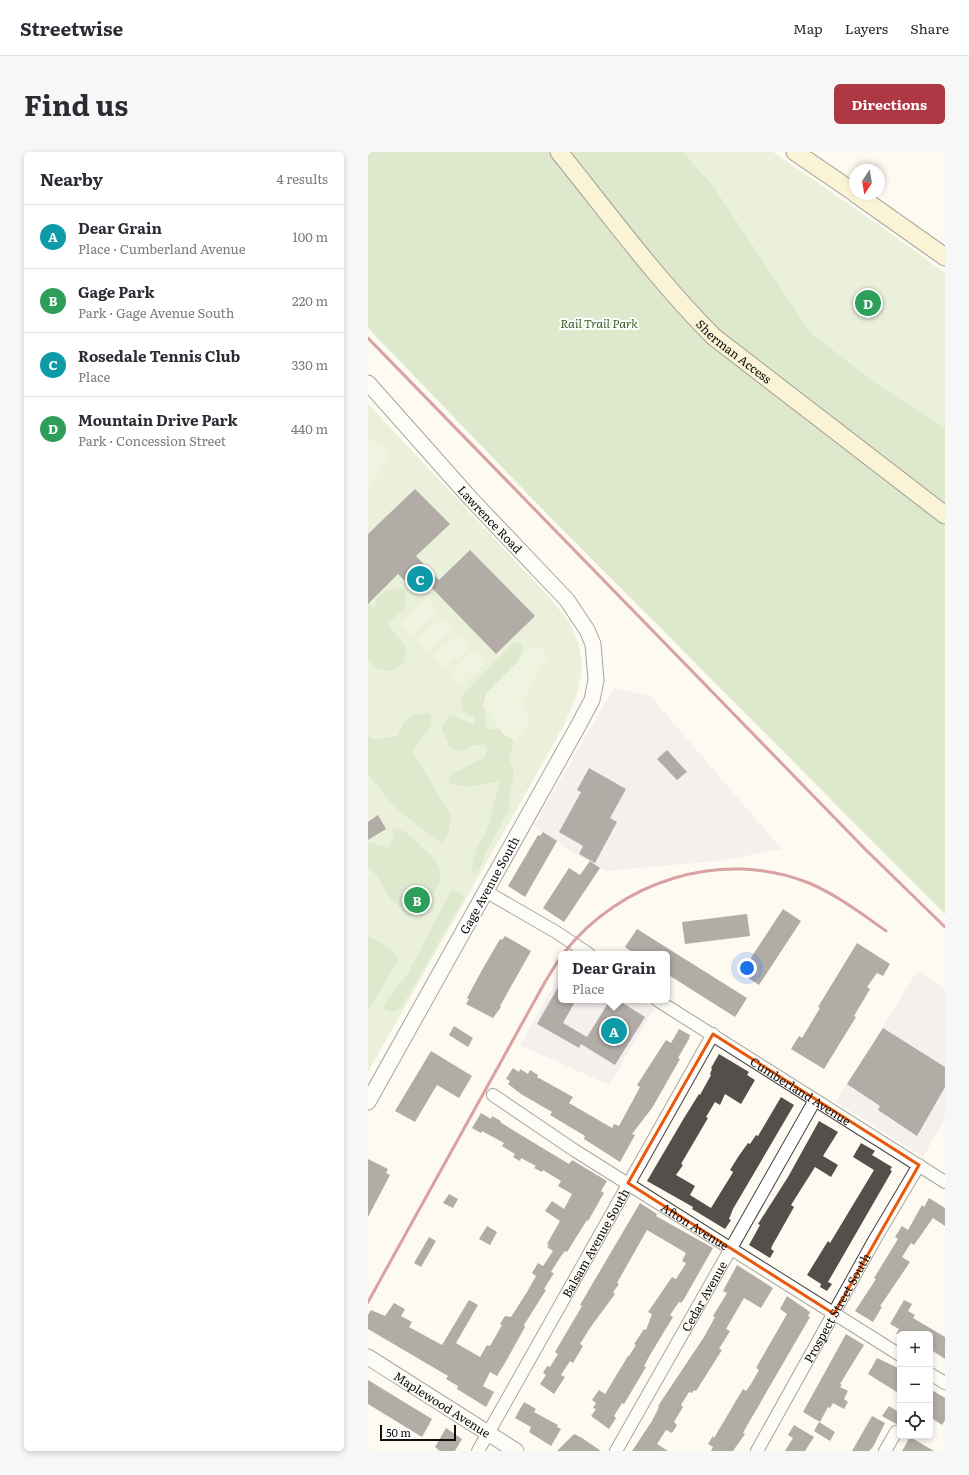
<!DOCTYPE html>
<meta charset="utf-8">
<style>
body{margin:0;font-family:Literata,serif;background:#f7f7f7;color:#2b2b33}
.controls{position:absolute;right:12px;bottom:12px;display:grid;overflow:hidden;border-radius:6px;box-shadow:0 2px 6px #0003}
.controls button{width:36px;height:36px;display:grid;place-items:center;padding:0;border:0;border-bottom:1px solid #e1e1e2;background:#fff;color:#2b2b33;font:20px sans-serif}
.compass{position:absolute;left:481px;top:12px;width:36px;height:36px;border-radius:50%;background:#fff;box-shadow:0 2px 6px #0003;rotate:192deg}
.scale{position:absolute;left:12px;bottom:10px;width:76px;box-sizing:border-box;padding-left:4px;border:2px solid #0e0e0e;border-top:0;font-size:11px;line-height:14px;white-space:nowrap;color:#0e0e0e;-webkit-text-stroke:3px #fff;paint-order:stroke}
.you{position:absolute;left:379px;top:816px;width:14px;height:14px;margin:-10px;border:3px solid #fff;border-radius:50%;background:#1a73e8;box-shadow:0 0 0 6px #1a73e833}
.badge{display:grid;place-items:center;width:26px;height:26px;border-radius:50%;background:#ad3742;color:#fff;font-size:13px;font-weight:700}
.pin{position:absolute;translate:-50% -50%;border:2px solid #fff;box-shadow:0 1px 4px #0006}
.popup{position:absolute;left:190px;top:799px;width:112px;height:52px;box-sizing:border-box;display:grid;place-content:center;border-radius:6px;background:#fff;filter:drop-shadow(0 1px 3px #0005);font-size:13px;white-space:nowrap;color:#7c7c81}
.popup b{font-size:15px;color:#2b2b33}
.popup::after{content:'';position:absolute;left:50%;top:100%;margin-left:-8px;border:8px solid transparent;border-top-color:#fff}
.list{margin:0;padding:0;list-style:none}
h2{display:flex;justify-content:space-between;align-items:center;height:52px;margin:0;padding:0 16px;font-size:17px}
h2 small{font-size:13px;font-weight:400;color:#7c7c81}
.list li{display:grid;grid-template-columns:26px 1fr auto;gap:12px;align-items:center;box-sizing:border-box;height:64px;padding:0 16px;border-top:1px solid #e1e1e2}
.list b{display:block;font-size:15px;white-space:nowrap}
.list p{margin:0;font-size:13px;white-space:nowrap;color:#7c7c81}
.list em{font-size:13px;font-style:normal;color:#7c7c81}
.icon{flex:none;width:22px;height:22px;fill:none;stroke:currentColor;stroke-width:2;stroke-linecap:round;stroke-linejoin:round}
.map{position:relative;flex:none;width:577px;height:1299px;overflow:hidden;border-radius:6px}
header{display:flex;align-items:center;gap:24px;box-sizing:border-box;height:56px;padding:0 20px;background:#fff;border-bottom:1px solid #e1e1e2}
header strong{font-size:19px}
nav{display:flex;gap:22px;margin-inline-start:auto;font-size:14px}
.intro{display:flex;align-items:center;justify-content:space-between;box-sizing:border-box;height:96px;padding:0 24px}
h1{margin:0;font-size:28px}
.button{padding:10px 18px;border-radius:6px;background:#ad3742;color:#fff;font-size:14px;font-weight:700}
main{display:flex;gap:24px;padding:0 24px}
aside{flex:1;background:#fff;border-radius:6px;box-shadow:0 2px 6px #0003}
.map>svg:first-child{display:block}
.industrial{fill:#eae4ec}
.green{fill:#d3e4be}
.forest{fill:#b9d39f}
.pitch{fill:#e3eccf}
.building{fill:#554f4c}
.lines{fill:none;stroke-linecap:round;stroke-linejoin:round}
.minor-casing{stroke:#414141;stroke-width:14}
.tertiary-casing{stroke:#414141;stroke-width:17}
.secondary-casing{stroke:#303030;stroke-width:19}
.minor{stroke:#fff;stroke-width:12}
.tertiary{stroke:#fff;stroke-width:15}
.secondary{stroke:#f5ebb4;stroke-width:17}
.rail{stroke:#ad3742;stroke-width:3}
.marked{fill:none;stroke:#e8590c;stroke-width:3;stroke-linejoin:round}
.labels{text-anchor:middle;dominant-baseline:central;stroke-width:4;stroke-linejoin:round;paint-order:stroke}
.park-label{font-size:12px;font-style:italic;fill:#345e26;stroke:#fff}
.street-label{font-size:12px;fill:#0e0e0e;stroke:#fff}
</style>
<header>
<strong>Streetwise</strong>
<nav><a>Map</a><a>Layers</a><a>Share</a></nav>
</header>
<div class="intro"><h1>Find us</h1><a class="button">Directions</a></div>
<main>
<aside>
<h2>Nearby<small>4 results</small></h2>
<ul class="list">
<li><span class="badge" style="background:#0f9aa8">A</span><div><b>Dear Grain</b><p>Place · Cumberland Avenue</p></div><em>100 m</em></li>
<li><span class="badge" style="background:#2e9e5b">B</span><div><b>Gage Park</b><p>Park · Gage Avenue South</p></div><em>220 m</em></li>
<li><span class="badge" style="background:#0f9aa8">C</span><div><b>Rosedale Tennis Club</b><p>Place</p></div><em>330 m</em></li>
<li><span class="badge" style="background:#2e9e5b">D</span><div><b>Mountain Drive Park</b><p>Park · Concession Street</p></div><em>440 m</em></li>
</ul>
</aside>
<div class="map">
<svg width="577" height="1299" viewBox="0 0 577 1299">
<rect width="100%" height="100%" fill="#fdfaf1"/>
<g class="industrial">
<path d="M246,536l36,8 132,153 -64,12 -112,10 -37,-21 -35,-25z"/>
<path d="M550,818l27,20v128l-22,39 -87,-55z"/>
<path d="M193,821v27h80l13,9 -45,76 -89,-40z"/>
</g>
<g class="green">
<path d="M315,0h90l109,75 63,46v155l-68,-44 -66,-51 -97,-146z"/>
<path d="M0,252l181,193c7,9 15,18 21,27 21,38 10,67 -7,103l-195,345z"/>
</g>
<g class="forest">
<path d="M0,0h315l31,35 97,146 66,51 68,44v486l-399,-401 -178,-185z"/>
<path d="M34,436l4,5 -1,15 -17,16 19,25 -4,15 -13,7 -15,-3 -7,-8v-58l6,6c3,-15 14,-19 28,-20z"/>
<path d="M150,490l5,4 -4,20 -30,29 -4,21 2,13 17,1 10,9 -5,19 5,12 -6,42 -23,42 -5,15 -6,5 -3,-4 6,-23 10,-17 13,-48c-8,-1 -12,2 -19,3 -13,2 -21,2 -33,-3l3,-7 35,-19 1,-7 -2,-5 -11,1 -14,7 -10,-4 -8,-19 4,-10 6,-4 22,10v-7l-11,-7 -3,-13 52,-54z"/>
<path d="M62,561l2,11 -20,28 38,61 -1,20 -8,10 -45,-34 -28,-35v-38l7,4 23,-4c8,-21 9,-21 32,-23z"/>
<path d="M24,676c13,1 21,10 30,19 5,5 12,10 15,16 13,20 -13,43 -27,53l-20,-17 -10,-19 -12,-14v-24l21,6 4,-10z"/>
<path d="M83,739l9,1 4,6 -59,103 -6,8 -8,3 -8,-3 4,-9 21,-27z"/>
<path d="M0,784l24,13 7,10 -31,52z"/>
</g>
<g class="pitch">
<path d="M0,287l23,13 -23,40z"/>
<path d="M59,447l12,12 -27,25 -11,-13z"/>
<path d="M75,464l11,12 -26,25 -12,-13z"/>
<path d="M91,480l12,13 -27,24 -12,-12z"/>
<path d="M165,494l12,6 2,7 -7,8 -17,33 8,21 -15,21 -13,-8 -20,-28 3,-13z"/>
<path d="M107,497l12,12 -27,25 -11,-12z"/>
</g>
<g class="building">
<path d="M47,337l35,35 -34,32 23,24 31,-30 65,66 -39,38 -66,-68 -8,8 -3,-3 -2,2 -19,-19 -30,30v-70z"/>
<path d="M299,598l20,22 -10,8 -20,-21z"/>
<path d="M221,616l37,21 -16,29 7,4 -22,41 -16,-9 4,-8 -24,-14 22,-40 -4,-2z"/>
<path d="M10,663l8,14 -18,11v-18z"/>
<path d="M175,680l14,9 -32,56 -17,-11 30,-51 2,1z"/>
<path d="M222,709l10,7 -36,54 -21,-14 26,-40 11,7z"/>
<path d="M415,757l18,12 -42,64 -18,-12z"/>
<path d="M379,762l3,22 -65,8 -3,-22z"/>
<path d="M269,777l110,69 -12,19 -68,-43v-20h-32l-10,-7z"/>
<path d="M137,784l26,15 -31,55 1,1 -8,11 -27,-14 3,-5 -2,-1 15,-28 18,-31 2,1z"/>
<path d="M489,791l33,21 -7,12 -6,-3 -10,14 3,2 -16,27 2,1 -32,52 -33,-20 8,-13 3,2 18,-30 -2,-1z"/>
<path d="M193,830v18h15l-13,23 24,14 23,-37h8l27,17 -30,48 -34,-21 -2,4 -42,-24z"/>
<path d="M86,874l19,12 -5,9 -19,-12z"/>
<path d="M515,876l62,39v20l-28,49 -39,-26 2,-4 -33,-22z"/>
<path d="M311,877l11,6 -1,4 -11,19 2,1 -28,49 -20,26 3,1 -15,27 -36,-23 1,-3 -35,-21 2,-3 -31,-18 -13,-10 2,-3 -4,-2 7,-11 6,4 1,-3 8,5 2,-4 8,5 -1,2 36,20 -4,6 43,25 2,-4 5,2 20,-37 1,-2 -3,-2 29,-45 5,3z"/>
<path d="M63,899l41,25 -13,22 -22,-13 -22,37 -20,-11z"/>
<path d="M351,902l30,18 -2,3 8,5 -14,24 -16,-10 -5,11 -5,-3 -9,15 2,1 -27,46 2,1 -7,10 19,11 -5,9 21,13 21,-34 1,-2 -3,-2 8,-13 10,-14 2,1 6,-9 2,1 23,-39 13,8 -61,104 -4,10 2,1 -6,9 -33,-20 1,-2 -46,-26 37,-63 15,-24 1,1 11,-20 -1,-1 2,-5 -1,-1z"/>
<path d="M113,961l10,6 1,-3 9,5 -1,1 21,13 48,29 3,-4 35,21 -6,10 3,2 -16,28 -1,-1 -20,32 -2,-1 -4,5 -10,16 3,1 -10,16 2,1 -22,35 1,2 -20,36 -8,13 -7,-4 -7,14 11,6 -8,15 -29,-18 1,-3 -12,-7 2,-3 -80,-47v-14l3,-5 14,6 9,-13 11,6 -4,7 11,6 -3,5 33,18 27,-45 9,5 -22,38 24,14 7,-12 3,1 12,-21 -2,-1 5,-8 6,1 16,-25 9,-16 -4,-3 6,-10 5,3 10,-15 -6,-4 2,-2 -2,-1 13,-23 -15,-10 7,-10 12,8 8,-15 -14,-8 3,-5 -18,-11 -1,2 -8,-4 2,-2 -15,-8 -1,3 -7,-4 2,-3 -13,-8 2,-3 -22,-12 -1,2 -9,-5z"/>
<path d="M451,969l19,11 -15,24 15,9 -7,12 -16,-10 -24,38 3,2 -22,39 -1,3 3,2 -4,7 -21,-13 11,-20 -2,-1 30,-47z"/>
<path d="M493,991l14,8 -3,4 20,12 -2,3 2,1 -64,111 4,2 -5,7 -7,-4 1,-3 -14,-9 21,-34 2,2 44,-73 -21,-13z"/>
<path d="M0,1007l20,10 -2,4 4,2 -22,42z"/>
<path d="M81,1042l9,5 -5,9 -10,-5z"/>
<path d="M561,1046l16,10v18l-12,-8 -19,27 -3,-2 -9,14 8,5 -27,40 -3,4 2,1 -9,15 -18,-11 21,-32 -2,-1 24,-39 -3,-2 7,-11 6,4 14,-25 2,2z"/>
<path d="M272,1051l17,11 -1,2 57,32 -29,51 -3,4 -2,-1 -9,13 3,2 -23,38 -6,11 2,1 -22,37 -2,-1 -8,13 2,2 -7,11 -18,-13 5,-7 -3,-1 3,-5 -4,-3 7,-10 6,4 23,-38h1l7,-11 -2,-1 10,-15 2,1 6,-16 -4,-2 24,-35 4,2 9,-14 1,-2 -4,-2 4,-8 -39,-23 -30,53 2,1 -6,8 2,2 -25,34 -10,16 3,2 -10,17 -3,-2 -9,14 4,2 -11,17 -14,-10 6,-9 -3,-2 4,-7 3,1 8,-13 -3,-2 27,-46 -2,-1z"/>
<path d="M119,1074l10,6 -7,13 -11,-6z"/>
<path d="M61,1085l7,4 -15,26 -7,-4z"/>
<path d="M369,1113l36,23 -12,20 -17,-10 -18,31 4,2 -11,18 3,1 -26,41 -2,-1 -2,3 -3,-1 -8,13 2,2 -9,15 3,3 -5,8 -6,-3 -9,14 11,7h-36l20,-30 7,-14 -1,-1 46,-69 11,-20 -2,-1 14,-23 -4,-2z"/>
<path d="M419,1144l23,16 -2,4 2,1 -62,107 -5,9 2,1 -12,17h-22l2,-4 -5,-3 5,-8 1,2 29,-49 3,2 5,-7 8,-14 -3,-2 31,-54 -7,-5z"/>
<path d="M536,1148l8,4 -4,7 7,4 -2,3 32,19v22l-15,-10v-15h-34l3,-5 -9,-5z"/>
<path d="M478,1182l18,11 -24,39 2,1 -2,2 8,4 -4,8 4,3 -4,7 -11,-6 -3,5 -2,-1 -8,15 -17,-10z"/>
<path d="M509,1206l23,11v25l-32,-20z"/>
<path d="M0,1228l64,39 -10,18 -54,-33z"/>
<path d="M562,1237l15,9v22l-3,5 -12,-8z"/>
<path d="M156,1250l12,7 -2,3 24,13 -1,2 4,2 -10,17 -22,-14 2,-5 -16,-9z"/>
<path d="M521,1254l11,7v13l-18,-10z"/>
<path d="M504,1264l13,7 -12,24 -4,4h-17z"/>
<path d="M451,1270l16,10 -5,9 -16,-10z"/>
<path d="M426,1273l20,12 -9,14h-20l8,-13 -5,-3z"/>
<path d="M78,1276l16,11 -7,12h-15l-5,-4z"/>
<path d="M206,1282l8,4 19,13h-44z"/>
<path d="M542,1285l24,14h-32z"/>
</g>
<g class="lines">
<g class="minor-casing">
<g id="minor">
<path d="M117,739l71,41 33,22"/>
<path id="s1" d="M289,848l288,182"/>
<path id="s2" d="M125,943l81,55 326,205"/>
<path d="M562,1222l15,9"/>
<path id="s3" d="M110,1299l235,-417"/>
<path id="s4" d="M248,1299l199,-351"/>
<path id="s5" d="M389,1299l118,-212 44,-74"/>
<path d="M517,1299l11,-19"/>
</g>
</g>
<g class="tertiary-casing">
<g id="tertiary">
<path id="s6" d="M0,231l103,116 96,101 20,30 6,14 3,36 -4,20 -15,28 -209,374"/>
<path id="s7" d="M0,1205l148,94"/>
</g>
</g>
<g class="secondary-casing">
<g id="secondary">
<path id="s8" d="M191,0c51,63 98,128 155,185l231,178"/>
<path d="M427,0l60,41"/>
<path d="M488,42l89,63"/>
</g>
</g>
<use href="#minor" class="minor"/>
<use href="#tertiary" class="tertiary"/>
<use href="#secondary" class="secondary"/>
<g class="rail">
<path d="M0,186l497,511 80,78"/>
<path d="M195,802c56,-73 159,-106 246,-71 28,12 53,31 77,48"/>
<path d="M0,1150l177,-320 16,-26"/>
</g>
</g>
<path d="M0 0H577V1299H0ZM345,882l206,131 -85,149 -206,-131z" fill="#fdfaf1" fill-opacity=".55" fill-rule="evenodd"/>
<path class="marked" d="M345,882l206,131 -85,149 -206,-131z"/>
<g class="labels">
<g class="park-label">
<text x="231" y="171">Rail Trail Park</text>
</g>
<g class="street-label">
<text stroke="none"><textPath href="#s8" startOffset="266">Sherman Access</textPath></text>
<text stroke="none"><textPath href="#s6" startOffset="183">Lawrence Road</textPath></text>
<text transform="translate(121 733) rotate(-61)">Gage Avenue South</text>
<text stroke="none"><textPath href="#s1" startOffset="170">Cumberland Avenue</textPath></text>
<text stroke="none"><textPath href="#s2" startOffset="241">Afton Avenue</textPath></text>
<text stroke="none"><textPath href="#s3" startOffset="239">Balsam Avenue South</textPath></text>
<text stroke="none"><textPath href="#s4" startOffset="178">Cedar Avenue</textPath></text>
<text stroke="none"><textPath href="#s5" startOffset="164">Prospect Street South</textPath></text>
<text stroke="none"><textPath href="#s7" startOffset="88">Maplewood Avenue</textPath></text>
</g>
</g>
</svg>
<div class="controls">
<button>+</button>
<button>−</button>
<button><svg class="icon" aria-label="locate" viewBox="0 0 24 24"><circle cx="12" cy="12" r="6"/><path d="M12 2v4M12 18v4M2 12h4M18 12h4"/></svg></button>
</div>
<svg class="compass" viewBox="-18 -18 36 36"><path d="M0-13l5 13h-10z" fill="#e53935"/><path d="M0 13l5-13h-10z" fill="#7c7c81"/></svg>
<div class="scale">50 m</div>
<div class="you"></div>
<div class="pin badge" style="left:246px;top:879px;background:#0f9aa8">A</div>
<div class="popup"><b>Dear Grain</b>Place</div>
<div class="pin badge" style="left:49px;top:748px;background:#2e9e5b">B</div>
<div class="pin badge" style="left:52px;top:427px;background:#0f9aa8">C</div>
<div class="pin badge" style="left:500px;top:151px;background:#2e9e5b">D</div>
</div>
</main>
